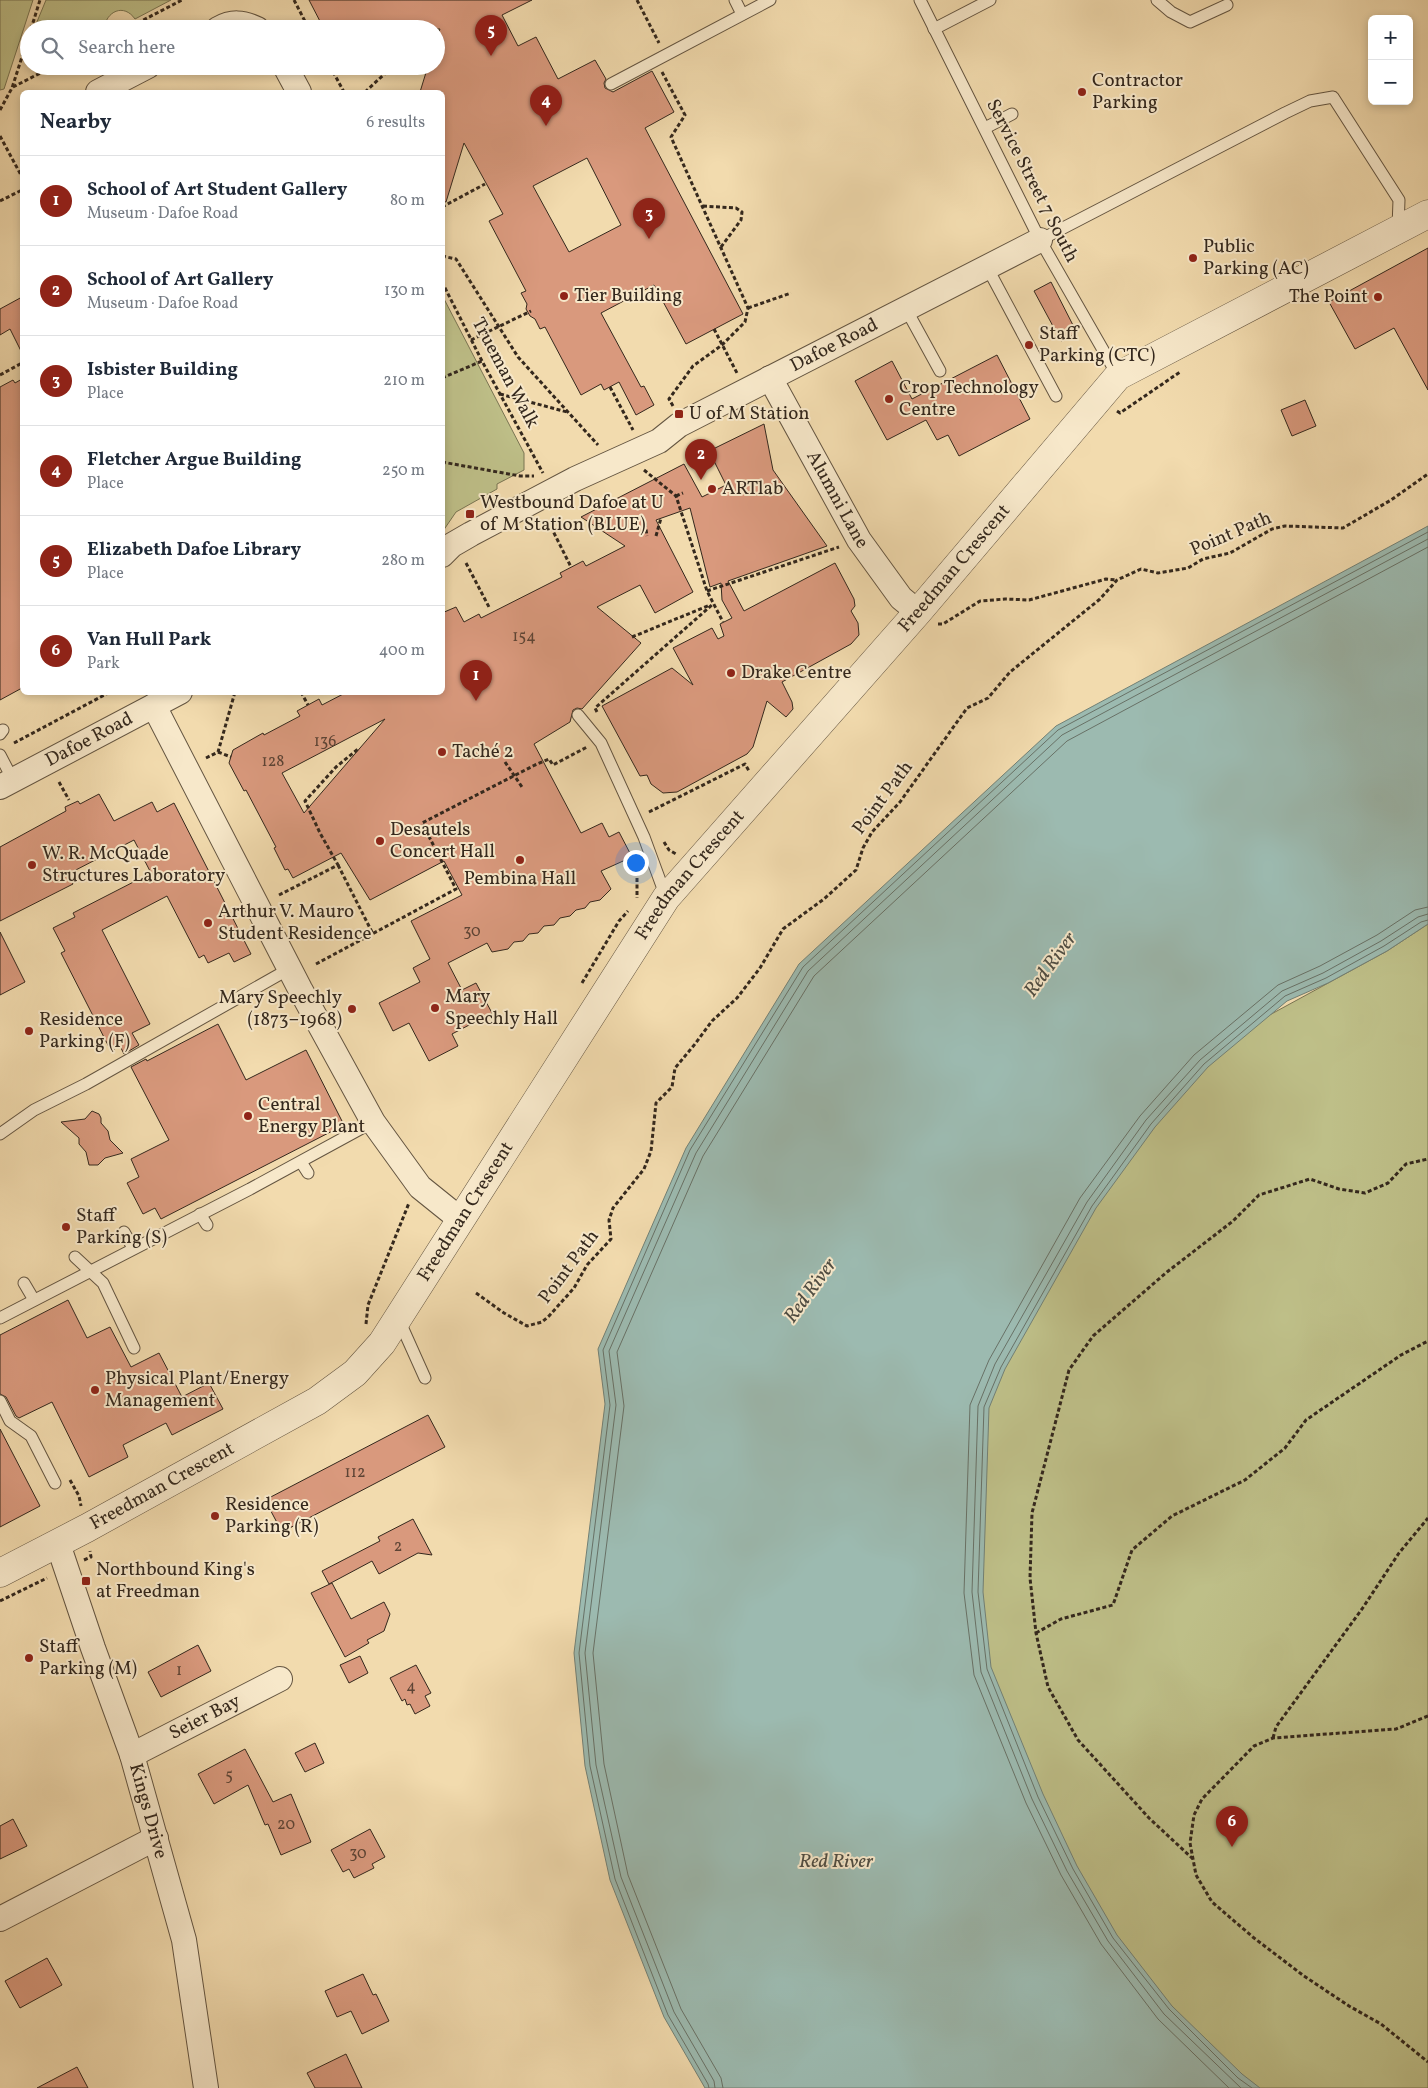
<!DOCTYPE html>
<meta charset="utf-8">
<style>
body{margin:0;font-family:Vollkorn,serif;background:#f6f6f7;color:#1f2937}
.controls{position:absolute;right:15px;top:15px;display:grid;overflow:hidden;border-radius:8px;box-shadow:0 2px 8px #0003}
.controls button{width:45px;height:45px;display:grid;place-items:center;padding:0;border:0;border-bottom:1px solid #e0e1e3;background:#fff;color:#1f2937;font:25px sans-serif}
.you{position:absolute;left:635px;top:862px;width:18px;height:18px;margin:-12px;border:4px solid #fff;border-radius:50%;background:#1a73e8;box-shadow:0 0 0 8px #1a73e833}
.badge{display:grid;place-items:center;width:32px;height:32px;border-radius:50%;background:#8f2418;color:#fff;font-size:16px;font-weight:700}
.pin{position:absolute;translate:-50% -41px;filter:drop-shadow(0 1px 2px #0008)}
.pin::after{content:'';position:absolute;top:26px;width:18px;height:15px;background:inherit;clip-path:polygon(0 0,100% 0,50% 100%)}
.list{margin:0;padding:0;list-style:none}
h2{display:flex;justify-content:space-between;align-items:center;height:65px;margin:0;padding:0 20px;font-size:21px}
h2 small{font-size:16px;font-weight:400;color:#747a83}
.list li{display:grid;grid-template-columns:32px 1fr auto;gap:15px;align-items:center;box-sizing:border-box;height:90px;padding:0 20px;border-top:1px solid #e0e1e3}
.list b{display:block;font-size:19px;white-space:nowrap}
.list p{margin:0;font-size:16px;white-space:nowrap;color:#747a83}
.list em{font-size:16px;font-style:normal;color:#747a83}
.icon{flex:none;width:28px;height:28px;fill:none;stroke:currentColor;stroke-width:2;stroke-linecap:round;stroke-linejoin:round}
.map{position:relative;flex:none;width:1428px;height:2088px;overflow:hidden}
.search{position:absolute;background:#fff;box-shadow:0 2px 8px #0003;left:20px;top:20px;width:425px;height:55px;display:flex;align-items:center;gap:12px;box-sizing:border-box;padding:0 18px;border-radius:28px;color:#747a83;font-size:19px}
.panel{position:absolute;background:#fff;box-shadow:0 2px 8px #0003;left:20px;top:90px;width:425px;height:605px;border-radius:8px}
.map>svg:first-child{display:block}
.green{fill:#bebf88;stroke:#797452}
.water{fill:#9cbab0;stroke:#728075}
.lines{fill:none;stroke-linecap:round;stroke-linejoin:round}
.shore{stroke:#687166;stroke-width:1}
.building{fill:#d9997d;stroke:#34281d;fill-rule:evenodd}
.service-casing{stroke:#645541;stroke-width:13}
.minor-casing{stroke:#645541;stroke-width:26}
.tertiary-casing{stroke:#645541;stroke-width:29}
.path{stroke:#34281d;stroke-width:3;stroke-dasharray:4 2.5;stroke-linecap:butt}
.service{stroke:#f7e8ca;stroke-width:11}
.minor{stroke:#f7e8ca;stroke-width:24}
.tertiary{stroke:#f7e8ca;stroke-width:28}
.path-bridge{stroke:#34281d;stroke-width:3;stroke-dasharray:4 2.5;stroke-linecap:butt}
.poi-dot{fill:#8f2418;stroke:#f7e8ca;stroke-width:2}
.labels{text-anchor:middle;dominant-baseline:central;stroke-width:4;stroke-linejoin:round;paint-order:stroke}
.number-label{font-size:16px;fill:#5d4435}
.poi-label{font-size:19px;fill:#34281d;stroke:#f7e8ca;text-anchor:start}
.street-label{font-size:19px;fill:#34281d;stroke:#f7e8ca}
.water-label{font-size:20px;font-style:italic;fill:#4e4c42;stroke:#f7e8ca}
</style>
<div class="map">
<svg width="1428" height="2088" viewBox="0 0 1428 2088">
<rect width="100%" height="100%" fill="#f2dbae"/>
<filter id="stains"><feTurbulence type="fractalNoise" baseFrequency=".004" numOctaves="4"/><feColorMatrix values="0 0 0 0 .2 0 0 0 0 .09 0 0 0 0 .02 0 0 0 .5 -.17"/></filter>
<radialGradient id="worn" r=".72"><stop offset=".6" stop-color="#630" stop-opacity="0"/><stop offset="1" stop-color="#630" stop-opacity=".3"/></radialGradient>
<g class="green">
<path d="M0,0h33l-29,89 -4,1z"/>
<path d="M46,0h125l-36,19c-11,-16 -29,-8 -31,10h-70z"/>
<path d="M443,297l81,156v17l-27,14v5l-41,23 -13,19z"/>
<path d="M1428,924v1164h-190l-90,-86 -166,-275 -6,-352 48,-79 196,-254 167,-91z"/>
</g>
<path class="water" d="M1428,526v398l-41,27 -59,32 -41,18 -79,66 -53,60 -59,81 -91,161 -16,39 -6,184 8,75 52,127 34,72 40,69 55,71 70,68 18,14h-555l-41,-71 -54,-137 -25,-114 -11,-113 31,-249 -7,-55 88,-201 113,-184 257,-238z"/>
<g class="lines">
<g class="shore">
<path d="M709,2088l-1,-4 -40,-69 -53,-136 -25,-113 -11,-113 31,-248 -7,-55 87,-200 113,-183 255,-237 370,-198"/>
<path d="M715,2088l-1,-7 -40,-69 -53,-135 -25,-112 -11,-112 31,-248 -7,-54 87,-198 112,-182 254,-236 366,-196"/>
<path d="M723,2088l-2,-10 -40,-69 -53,-134 -24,-111 -11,-111 31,-247 -7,-54 86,-196 111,-180 253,-235 361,-194"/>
<path d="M1229,2088l-71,-69 -57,-75 -40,-69 -35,-72 -52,-128 -10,-82 6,-188 19,-45 91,-162 60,-82 54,-61 84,-70 42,-19 57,-31 38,-25 13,-3"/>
<path d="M1241,2088l-77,-74 -56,-73 -41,-70 -35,-72 -51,-127 -9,-80 6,-186 17,-42 92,-162 59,-82 54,-60 82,-69 41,-18 58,-32 37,-24 10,-3"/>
<path d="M1252,2088l-14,-10 -69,-69 -56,-71 -40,-69 -35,-72 -51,-128 -9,-77 6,-185 17,-40 91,-161 59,-82 53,-60 81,-68 41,-18 58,-32 37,-24 7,-2"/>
</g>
</g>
<g class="building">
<path d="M309,0h223l-30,15 16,31 18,-9 22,42 37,-19 11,19 -2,4 1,5 8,4 39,-21 22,41 -29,16 98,186 -57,30 -32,-59 -53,28 40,74 3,-1 10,19 -18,10 -17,-33 -15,8 -3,-6 -20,11 -36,-68 -5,2 -5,-10 -5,-3 -4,-7 1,-5 -6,-11 5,-2 -37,-70 14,-7 -39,-71 -18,59 -4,-1v-109h-22l8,-26h8v-26l4,-11h-116zM587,158l34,67 -52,27 -36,-66z"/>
<path d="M1428,248v142l-34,-62 -39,21 -26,-47z"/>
<path d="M1051,282l26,51 -16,8 -27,-50z"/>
<path d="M22,297v56l-12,-24 -10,6v-26z"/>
<path d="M997,355l33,64 -71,37 -11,-21 -11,5 -11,-20 -39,20 -32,-59 37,-20 20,38z"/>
<path d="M22,379v309l-22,12v-313l13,-7 2,3z"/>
<path d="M1305,400l11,26 -24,10 -11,-26z"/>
<path d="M764,424l9,46 54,76 -99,35 16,30 91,-48 19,36 1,7 -4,5 7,12 1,12 -8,9 -69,38 10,20 1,7 -7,8 -19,-16 -14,46 -6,7 -70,38 -14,1 -12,-9 -4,-9 -7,1 -38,-70 70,-38 21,17 -20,-37 39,-20 6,11 6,-3 -4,-12 12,-6 -10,-18 -1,-17 -11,4 -20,-79 -34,12 37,72 -38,21 -15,-28 -43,22 44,36 -59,66 -5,-1 -4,2 -3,12 -36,22 47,89 21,-10 7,14 10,-5 13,25 -31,14 10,18 -11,11 -10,2 -5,6 -9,2 -6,6 -10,2 -6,7 -10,1 -6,7 -9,1 -6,7 -9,1 -6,7 -16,3 -5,-9 -39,20 14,27 14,-7 16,30 -40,21 6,12 -29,15 -20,-38 -16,8 -14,-28 41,-21 -7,-14 17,-9 -19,-38 51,-26 -18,-34 -74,39 -29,-47 -48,25 -5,-9 -3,1 -11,-22 2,-1 -30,-57 -2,1 -15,-28 4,-13 30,-17 1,2 36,-19 -3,-5 22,-12 3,6 25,-13h95v-79l14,-6 8,15 15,-8 2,4 81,-41 -2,-4 23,-12 3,5 39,-20 -44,-29 103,-53 18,33 24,-12 -17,-34zM385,719l-81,94 -22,-40z"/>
<path d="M99,794l15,27 38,-19 5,10 17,-9 77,151 -17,8 -5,-9 -21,10 -4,-8 -5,3 -32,-62 -65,34 48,94 -18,9 7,12 -15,9 -4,-8 -9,5 -50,-98 4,-2 -12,-23 22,-11 -2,-4 78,-40 -17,-33 -66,34 5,10 -73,37v-74l66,-36 -1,-4 13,-6 2,3z"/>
<path d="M0,932l25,50 -25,13z"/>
<path d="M218,1024l28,56 60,-30 38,75 -183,94 -6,-11 -12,6 -16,-31 12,-6 -8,-18 38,-19 -38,-73 15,-8 1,2z"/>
<path d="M92,1111l7,3 2,4v5l7,8 2,9 13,13 -18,5 -7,7h-9l-3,-13 -7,-8v-6l-18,-16 24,-3z"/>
<path d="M68,1300l19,38 23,-11 21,40 28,-14 23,44 27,-14 14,26 -51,26 -6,-12 -43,22 5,12 -39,20 -37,-75 -33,16 -3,-2 -10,-19 -6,-3v-59z"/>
<path d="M428,1415l17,32 -163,85 -17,-32z"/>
<path d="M0,1429l40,77 -40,21z"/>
<path d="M413,1519l19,36 -14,-2 -39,21 -7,-13 -43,23 -7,-13 58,-30 -2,-4z"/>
<path d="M332,1583l19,36 33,-17 6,12 -6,17 -17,9 2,3 -24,14 -34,-64z"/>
<path d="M198,1645l13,26 -50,26 -13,-25z"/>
<path d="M360,1656l8,17 -19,10 -9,-18z"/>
<path d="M416,1665l15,28 -6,3 5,10 -15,8 -5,-10 -3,1 -2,-6 -3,2 -12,-23z"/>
<path d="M315,1743l9,20 -19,9 -10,-19z"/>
<path d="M245,1749l28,53 18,-8 20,48 -30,13 -13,-31 -3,1 -17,-40 -34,19 -16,-30z"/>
<path d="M13,1819l14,27 -27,13v-33z"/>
<path d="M370,1829l15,28 -13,7 2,4 -20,10 -5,-9 -6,3 -12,-22z"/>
<path d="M47,1958l15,27 -42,23 -15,-27z"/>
<path d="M363,1974l10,21 3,-1 13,27 -27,13 -11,-23 -14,6 -12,-26z"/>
<path d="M346,2054l16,34h-47l-8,-15z"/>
<path d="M77,2067l11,21h-51z"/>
</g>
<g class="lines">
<g class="service-casing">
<g id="service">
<path d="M735,0l7,14"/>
<path d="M920,0l120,240 78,136"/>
<path d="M1157,0l14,12 19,10 37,-17"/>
<path d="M934,29l56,-29"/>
<path d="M611,84l159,-84"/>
<path d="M985,128l27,-14"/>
<path d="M1040,240l245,-127 25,-12 23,-4 66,103 -1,28"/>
<path d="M987,267l69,129"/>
<path d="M906,309l34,62"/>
<path d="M578,715l23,28 43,94 22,60"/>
<path d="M0,734l3,-4"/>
<path d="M0,755l13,25"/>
<path d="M0,1134l34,-24 52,-26 203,-115"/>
<path d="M301,1162l7,11"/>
<path d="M200,1214l7,11"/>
<path d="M124,1232l9,16"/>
<path d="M75,1257l28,26 31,65"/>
<path d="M24,1283l10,17"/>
<path d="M0,1318l250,-129 123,-67"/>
<path d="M399,1320l26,58"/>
<path d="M0,1401l10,20 21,15 24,47"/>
</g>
</g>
<g class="minor-casing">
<g id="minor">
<path d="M218,29c14,-8 25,-7 39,0"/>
<path d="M285,66l14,26"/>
<path d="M98,92l50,-26"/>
<path id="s1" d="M770,378l89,162 42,58 17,14"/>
<path id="s2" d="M442,555l10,-10 19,-11 104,-55 84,-38 20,-16 361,-185"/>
<path d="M154,706l146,283 73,133 47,65 41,33"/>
<path id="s3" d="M0,787l180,-95"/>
<path id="s4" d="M58,1544l35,104 39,107 52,185 22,148"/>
<path id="s5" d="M132,1755l148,-76"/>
<path d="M0,1919l156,-81"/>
</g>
</g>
<g class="tertiary-casing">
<g id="tertiary">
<path id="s6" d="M0,1573l87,-45 230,-127 38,-28 27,-30 16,-25 268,-420 252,-286 200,-236 310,-162"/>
</g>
</g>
<g class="path">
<path d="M294,0l15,29"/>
<path d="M637,0l22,43"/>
<path d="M31,29l9,-29"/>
<path d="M126,29l56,-29"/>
<path d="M330,66l14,26"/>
<path d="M662,72l23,43 -14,22 77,171 -3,14 -23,23 -29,21 -24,33 4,7"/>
<path d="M13,87l41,-21"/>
<path d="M365,92l27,-25"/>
<path d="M0,110l12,-22 17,-53"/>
<path d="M0,136l22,41"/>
<path d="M0,201l22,-11"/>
<path d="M703,206l33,2 6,4 -1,8 -20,27"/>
<path d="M442,207l43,-23"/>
<path d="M442,256l14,3 62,98 80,88"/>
<path d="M442,282l40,79 61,112"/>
<path d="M748,308l43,-15"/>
<path d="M714,329l23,44"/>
<path d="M471,340l60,-29"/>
<path d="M0,375l22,-12"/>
<path d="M442,378l40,-17"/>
<path d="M610,387l23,43"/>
<path d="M500,394l67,18"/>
<path d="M1117,411l3,2 60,-41"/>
<path d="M442,462l78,14h14"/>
<path d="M644,470l32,26 31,95 16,31"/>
<path d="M676,496l7,-3"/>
<path d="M548,521l23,46"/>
<path d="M645,523l2,13"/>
<path d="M656,536l5,-18"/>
<path d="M466,563l23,44"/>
<path d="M707,591l132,-44"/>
<path d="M938,624h5l37,-23 25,-2 24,1 77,-21 11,1"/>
<path d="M632,637l78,-32"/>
<path d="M301,692l7,13"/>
<path d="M597,712l-2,-4 118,-104"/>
<path d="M14,743l96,-51"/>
<path d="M218,752l13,5"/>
<path d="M206,758l12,-6 17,-60"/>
<path d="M59,782l10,18"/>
<path d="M649,812l96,-48 4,7"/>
<path d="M664,842l5,8 7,4"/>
<path d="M338,865l35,69"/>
<path d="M637,865v33"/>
<path d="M279,895l59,-30 -18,-32 -15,-32 31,-34 22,-18"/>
<path d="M316,964l140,-75 -34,-66 113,-58 14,-6 4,6 34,-18"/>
<path d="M582,983l37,-62 9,-10"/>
<path d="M476,1293l28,20 23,13 15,-4 7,-6 25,-28 13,-23 24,-26 -2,-19 4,-12 31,-39 7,-18 5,-48 16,-16 3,-19 20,-24 17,-23 25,-23 23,-30 23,-39 41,-30 32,-29 7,-22 9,-16 28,-30 67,-94 21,-10 22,-26 90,-73 17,-19 24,-11 17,4 30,-5 15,-9 27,-6 42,-24 13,-3 58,2 48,-28 37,-26"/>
<path d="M366,1324l2,-19 41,-102"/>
<path d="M70,1480l9,16 2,10"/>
<path d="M84,1560l7,-3 -1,-6"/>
<path d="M0,1601l47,-23"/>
<path d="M1036,1633l25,-14 52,-14 19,-55 40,-34 73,-36 40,-32 21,-28 95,-65 27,-14"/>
<path d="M1428,1716l-32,13 -123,9 -19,8 -52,53 -8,16 -4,28 6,32 16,27 42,36 50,38 45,30 32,18 47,38"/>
<path d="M1273,1738l3,-11 86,-118 37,-56 29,-35"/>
<path d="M1193,1859l-44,-41 -71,-78 -30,-53 -12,-54 -6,-55 2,-65 37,-143 24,-34 74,-64 66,-51 26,-26 51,-16 29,10 26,4 23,-10 18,-19 22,-5"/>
</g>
<use href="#service" class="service"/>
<use href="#minor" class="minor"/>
<use href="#tertiary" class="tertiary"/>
<path class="path-bridge" d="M505,762l17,25"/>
</g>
<g class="poi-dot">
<circle cx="1082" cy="92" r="5"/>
<circle cx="1193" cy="258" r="5"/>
<circle cx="564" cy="296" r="5"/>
<circle cx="1378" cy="297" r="5"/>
<circle cx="1029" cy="345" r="5"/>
<circle cx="889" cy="399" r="5"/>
<rect x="674" y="409" width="10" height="10" rx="2.5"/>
<circle cx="712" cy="489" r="5"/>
<rect x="465" y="509" width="10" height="10" rx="2.5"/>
<circle cx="731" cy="673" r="5"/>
<circle cx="442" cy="752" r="5"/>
<circle cx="380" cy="841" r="5"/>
<circle cx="520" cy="860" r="5"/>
<circle cx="32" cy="865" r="5"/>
<circle cx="208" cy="923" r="5"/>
<circle cx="435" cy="1008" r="5"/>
<circle cx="352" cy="1009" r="5"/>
<circle cx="29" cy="1031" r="5"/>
<circle cx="248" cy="1116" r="5"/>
<circle cx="66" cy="1227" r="5"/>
<circle cx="95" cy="1390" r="5"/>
<circle cx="215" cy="1516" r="5"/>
<rect x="81" y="1576" width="10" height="10" rx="2.5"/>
<circle cx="29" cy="1658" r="5"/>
</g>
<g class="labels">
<g class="number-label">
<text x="524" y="637">154</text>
<text x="325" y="742">136</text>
<text x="273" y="762">128</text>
<text x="472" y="932">30</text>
<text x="355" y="1473">112</text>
<text x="398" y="1547">2</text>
<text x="179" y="1671">1</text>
<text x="411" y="1687">4</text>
<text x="229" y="1776">5</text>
<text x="286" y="1825">20</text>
<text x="358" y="1854">30</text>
</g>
<g class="poi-label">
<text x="1092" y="81">Contractor<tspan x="1092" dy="22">Parking</tspan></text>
<text x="1203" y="247">Public<tspan x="1203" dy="22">Parking (AC)</tspan></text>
<text x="574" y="296">Tier Building</text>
<text x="1368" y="297" text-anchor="end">The Point</text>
<text x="1039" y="334">Staff<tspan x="1039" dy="22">Parking (CTC)</tspan></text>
<text x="899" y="388">Crop Technology<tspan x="899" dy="22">Centre</tspan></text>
<text x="689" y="414">U of M Station</text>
<text x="722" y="489">ARTlab</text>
<text x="480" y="503">Westbound Dafoe at U<tspan x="480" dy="22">of M Station (BLUE)</tspan></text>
<text x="741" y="673">Drake Centre</text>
<text x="452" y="752">Taché 2</text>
<text x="390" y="830">Desautels<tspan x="390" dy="22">Concert Hall</tspan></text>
<text x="42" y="854">W. R. McQuade<tspan x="42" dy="22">Structures Laboratory</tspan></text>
<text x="520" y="879" text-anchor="middle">Pembina Hall</text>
<text x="218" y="912">Arthur V. Mauro<tspan x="218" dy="22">Student Residence</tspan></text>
<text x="445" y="997">Mary<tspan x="445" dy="22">Speechly Hall</tspan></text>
<text x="342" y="998" text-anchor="end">Mary Speechly<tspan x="342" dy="22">(1873–1968)</tspan></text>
<text x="39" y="1020">Residence<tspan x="39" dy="22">Parking (F)</tspan></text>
<text x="258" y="1105">Central<tspan x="258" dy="22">Energy Plant</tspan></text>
<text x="76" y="1216">Staff<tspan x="76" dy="22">Parking (S)</tspan></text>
<text x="105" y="1379">Physical Plant/Energy<tspan x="105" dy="22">Management</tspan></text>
<text x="225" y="1505">Residence<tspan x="225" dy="22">Parking (R)</tspan></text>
<text x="96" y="1570">Northbound King's<tspan x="96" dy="22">at Freedman</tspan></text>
<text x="39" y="1647">Staff<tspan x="39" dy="22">Parking (M)</tspan></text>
</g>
<g class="street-label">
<text transform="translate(1032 181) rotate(63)">Service Street 7 South</text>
<text stroke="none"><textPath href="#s2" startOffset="446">Dafoe Road</textPath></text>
<text transform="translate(505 373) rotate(62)">Trueman Walk</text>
<text stroke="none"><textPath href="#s1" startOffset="139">Alumni Lane</textPath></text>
<text transform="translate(1231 534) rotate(-23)">Point Path</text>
<text stroke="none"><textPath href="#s6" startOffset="1414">Freedman Crescent</textPath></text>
<text stroke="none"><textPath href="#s3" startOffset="101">Dafoe Road</textPath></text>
<text transform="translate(883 798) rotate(-53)">Point Path</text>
<text stroke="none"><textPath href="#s6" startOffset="1009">Freedman Crescent</textPath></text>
<text stroke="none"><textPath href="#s6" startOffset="604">Freedman Crescent</textPath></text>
<text transform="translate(569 1267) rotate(-53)">Point Path</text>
<text stroke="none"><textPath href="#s6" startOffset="184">Freedman Crescent</textPath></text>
<text stroke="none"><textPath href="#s5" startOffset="82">Seier Bay</textPath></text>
<text stroke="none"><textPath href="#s4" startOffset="282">Kings Drive</textPath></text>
</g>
<g class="water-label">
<text transform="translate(1051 965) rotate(-54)">Red River</text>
<text transform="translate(811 1291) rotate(-54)">Red River</text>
<text x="836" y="1862">Red River</text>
</g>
</g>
<rect width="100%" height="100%" filter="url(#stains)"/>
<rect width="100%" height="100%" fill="url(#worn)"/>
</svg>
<div class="controls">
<button>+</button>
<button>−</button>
</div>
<div class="you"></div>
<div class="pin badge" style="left:476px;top:701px">1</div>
<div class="pin badge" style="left:701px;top:480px">2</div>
<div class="pin badge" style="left:649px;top:239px">3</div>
<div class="pin badge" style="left:546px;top:126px">4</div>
<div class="pin badge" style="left:491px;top:56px">5</div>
<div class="pin badge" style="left:1232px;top:1847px">6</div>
<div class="search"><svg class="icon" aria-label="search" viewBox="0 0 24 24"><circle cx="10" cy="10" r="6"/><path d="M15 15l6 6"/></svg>Search here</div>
<section class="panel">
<h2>Nearby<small>6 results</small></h2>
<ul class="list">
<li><span class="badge">1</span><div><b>School of Art Student Gallery</b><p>Museum · Dafoe Road</p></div><em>80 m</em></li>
<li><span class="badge">2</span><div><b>School of Art Gallery</b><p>Museum · Dafoe Road</p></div><em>130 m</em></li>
<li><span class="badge">3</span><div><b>Isbister Building</b><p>Place</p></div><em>210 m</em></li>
<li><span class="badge">4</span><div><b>Fletcher Argue Building</b><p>Place</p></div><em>250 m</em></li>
<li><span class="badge">5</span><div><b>Elizabeth Dafoe Library</b><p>Place</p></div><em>280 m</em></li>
<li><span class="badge">6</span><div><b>Van Hull Park</b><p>Park</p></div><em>400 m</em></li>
</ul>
</section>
</div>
